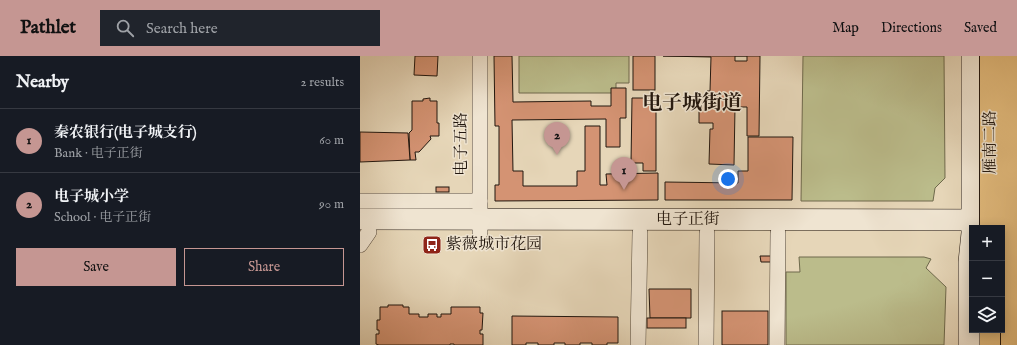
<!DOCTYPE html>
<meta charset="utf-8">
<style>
body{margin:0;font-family:"IM FELL English","Noto Serif SC",serif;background:#20242c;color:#f1f3f6}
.controls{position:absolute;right:12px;bottom:12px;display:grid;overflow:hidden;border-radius:0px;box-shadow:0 2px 10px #0003}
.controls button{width:36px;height:36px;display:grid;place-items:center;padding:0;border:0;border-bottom:1px solid #363941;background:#171b24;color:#f1f3f6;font:20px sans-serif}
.you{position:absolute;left:368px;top:123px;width:14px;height:14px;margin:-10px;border:3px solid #fff;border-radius:50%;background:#1a73e8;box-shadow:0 0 0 6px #1a73e833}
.badge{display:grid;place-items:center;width:26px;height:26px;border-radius:50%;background:#c59692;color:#111;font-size:13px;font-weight:700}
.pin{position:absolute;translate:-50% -33px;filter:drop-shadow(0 1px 2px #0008)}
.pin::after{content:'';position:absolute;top:21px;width:14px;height:12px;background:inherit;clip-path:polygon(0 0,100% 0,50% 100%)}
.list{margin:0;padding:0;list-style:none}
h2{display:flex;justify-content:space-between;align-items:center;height:52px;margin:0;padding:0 16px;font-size:17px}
h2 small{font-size:13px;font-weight:400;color:#9ea1a6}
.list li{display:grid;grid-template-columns:26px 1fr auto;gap:12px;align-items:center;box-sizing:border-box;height:64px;padding:0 16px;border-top:1px solid #363941}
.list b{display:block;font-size:15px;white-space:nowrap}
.list p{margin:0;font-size:13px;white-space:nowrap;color:#9ea1a6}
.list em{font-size:13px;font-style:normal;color:#9ea1a6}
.actions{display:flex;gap:8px;padding:12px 16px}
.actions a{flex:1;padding:9px 0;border:1px solid #c59692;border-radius:0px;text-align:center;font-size:14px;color:#c59692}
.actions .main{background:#c59692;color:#111}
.icon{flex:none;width:22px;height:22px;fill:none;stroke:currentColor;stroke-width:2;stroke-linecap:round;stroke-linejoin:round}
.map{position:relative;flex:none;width:657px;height:289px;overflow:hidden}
header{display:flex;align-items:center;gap:24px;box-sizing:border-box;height:56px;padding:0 20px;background:#c59692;color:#111}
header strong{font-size:19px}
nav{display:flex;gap:22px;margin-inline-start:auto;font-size:14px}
.search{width:280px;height:36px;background:#20242c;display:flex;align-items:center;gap:10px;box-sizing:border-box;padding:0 14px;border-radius:0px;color:#9ea1a6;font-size:15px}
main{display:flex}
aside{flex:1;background:#171b24}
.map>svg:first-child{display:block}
.green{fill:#bbbc8b;stroke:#6e694c}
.building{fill:#d49373;stroke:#21160e;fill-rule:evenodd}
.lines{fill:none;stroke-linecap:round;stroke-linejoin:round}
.street-casing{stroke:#524638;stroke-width:16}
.secondary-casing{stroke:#21160e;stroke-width:22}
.primary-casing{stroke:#21160e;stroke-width:24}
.street{stroke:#efe4d1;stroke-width:15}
.secondary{stroke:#efe4d1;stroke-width:21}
.primary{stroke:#e3bb7c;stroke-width:22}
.primary-bridge-casing{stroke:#21160e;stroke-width:24;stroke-linecap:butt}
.primary-bridge{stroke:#e3bb7c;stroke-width:22}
.labels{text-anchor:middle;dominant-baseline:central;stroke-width:3;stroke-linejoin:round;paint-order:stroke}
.street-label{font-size:16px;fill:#21160e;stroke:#efe4d1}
.poi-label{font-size:16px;fill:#21160e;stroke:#efe4d1;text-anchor:start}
.district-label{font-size:20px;font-weight:bold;fill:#21160e;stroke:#efe4d1}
</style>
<header>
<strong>Pathlet</strong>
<div class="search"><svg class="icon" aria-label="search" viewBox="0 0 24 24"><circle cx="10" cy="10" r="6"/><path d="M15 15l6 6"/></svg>Search here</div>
<nav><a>Map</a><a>Directions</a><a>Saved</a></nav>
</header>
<main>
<aside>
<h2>Nearby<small>2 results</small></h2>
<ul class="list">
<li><span class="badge">1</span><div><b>秦农银行(电子城支行)</b><p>Bank · 电子正街</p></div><em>60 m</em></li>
<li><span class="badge">2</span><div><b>电子城小学</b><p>School · 电子正街</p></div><em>90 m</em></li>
</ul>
<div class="actions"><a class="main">Save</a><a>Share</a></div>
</aside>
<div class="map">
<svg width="657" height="289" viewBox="0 0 657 289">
<rect width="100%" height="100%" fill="#e6d6b8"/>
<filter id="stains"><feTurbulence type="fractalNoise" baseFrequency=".005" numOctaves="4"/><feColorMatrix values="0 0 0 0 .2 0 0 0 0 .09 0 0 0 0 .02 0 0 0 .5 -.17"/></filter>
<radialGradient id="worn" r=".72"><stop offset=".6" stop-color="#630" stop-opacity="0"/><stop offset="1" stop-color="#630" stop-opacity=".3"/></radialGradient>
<g class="green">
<path d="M159,0h110v27h-13v10h-97z"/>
<path d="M443,0h141l1,122 -10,10 -2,13h-132z"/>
<path d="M439,201h125l7,2 -5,9 20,19 -2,58h-158v-73h14z"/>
</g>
<g class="building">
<path d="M55,0h23l-1,20 -23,-1z"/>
<path d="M134,0h18l1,46 78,-1v5h20v-18h15v30h-6v29h-14v-28l-94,1 1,51h10v15h54v-15h8v-45h15v59h7l-1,-11 52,-1v27l-163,1v-16h4v-59h-4z"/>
<rect x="273" y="0" width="22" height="34"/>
<path d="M303,0h97l-1,80h-12v-29h-12l-1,58 -25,-1 1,-35h3v-6h-14v-26h8v-6h3l1,-34zM375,0h12v5h-12z"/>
<path d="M70,42v3h7v22h2v13h-9l1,3 -12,13h-4l1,8h-6l-1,-27 3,-3v-29h11v-2z"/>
<path d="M272,42h24v73h-13v-8h-12z"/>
<path d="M0,76l48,1 2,27 -50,2z"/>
<path d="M388,81h45l-1,63h-127v-18l73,1v-12h10z"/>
<rect x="76" y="131" width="13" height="5"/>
<path d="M400,200h14v6h-13z"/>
<path d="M289,233h42v29h-41z"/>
<path d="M28,249h15v2h6v7h10v3h9v-3h9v3h4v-3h10v-7h29v6h3l-1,17h-2v4h3v11h-29v-1h-4v1h-71l-3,-1v-10h3v-4h-2v-10h3v-13h8z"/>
<rect x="362" y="255" width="46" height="34"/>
<path d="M152,260l106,1v26h-11v2h-15v-2h-12v2h-15v-2h-11v2h-16v-2h-12v2h-14z"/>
<rect x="287" y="262" width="39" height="10"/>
</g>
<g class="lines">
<g class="street-casing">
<g id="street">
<path d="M120,0v177"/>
<path d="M0,145h120"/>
<path d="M0,189l9,-13"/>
<path d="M278,289l2,-112"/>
<path d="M346,289l1,-112"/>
<path d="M417,289l1,-112"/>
</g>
</g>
<g class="secondary-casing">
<g id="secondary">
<path d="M0,163l648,1"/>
<path d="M609,289v-83l3,-29v-177"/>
</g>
</g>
<g class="primary-casing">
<path id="primary" d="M631,274v15"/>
</g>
<use href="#street" class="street"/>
<use href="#secondary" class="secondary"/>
<use href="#primary" class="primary"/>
<g class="primary-bridge-casing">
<g id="primary-bridge">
<path d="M631,0v172"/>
<path d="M652,289v-289"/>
</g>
</g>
<use href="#primary-bridge" class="primary-bridge"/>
</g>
<defs>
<g id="bus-square" transform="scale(1)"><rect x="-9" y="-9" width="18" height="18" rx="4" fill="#8f2418" stroke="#efe4d1"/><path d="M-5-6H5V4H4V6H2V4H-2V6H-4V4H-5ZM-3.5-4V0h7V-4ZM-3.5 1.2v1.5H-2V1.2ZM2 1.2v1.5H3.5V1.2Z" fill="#fff"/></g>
</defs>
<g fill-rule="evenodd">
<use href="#bus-square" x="72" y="189"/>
</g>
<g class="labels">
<g class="street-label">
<text transform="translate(631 86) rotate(-90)">雁南二路</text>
<text transform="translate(102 88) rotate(-90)">电子五路</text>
<text x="328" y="164">电子正街</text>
</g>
<g class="poi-label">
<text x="86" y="189">紫薇城市花园</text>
</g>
<g class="district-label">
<text x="332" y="47">电子城街道</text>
</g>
</g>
<rect width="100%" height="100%" filter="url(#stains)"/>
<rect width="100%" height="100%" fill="url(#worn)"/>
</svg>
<div class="controls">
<button>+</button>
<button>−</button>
<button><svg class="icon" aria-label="layers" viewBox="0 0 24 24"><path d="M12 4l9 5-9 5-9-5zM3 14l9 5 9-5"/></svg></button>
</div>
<div class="you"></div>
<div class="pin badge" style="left:264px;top:134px">1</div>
<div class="pin badge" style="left:197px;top:99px">2</div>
</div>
</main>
